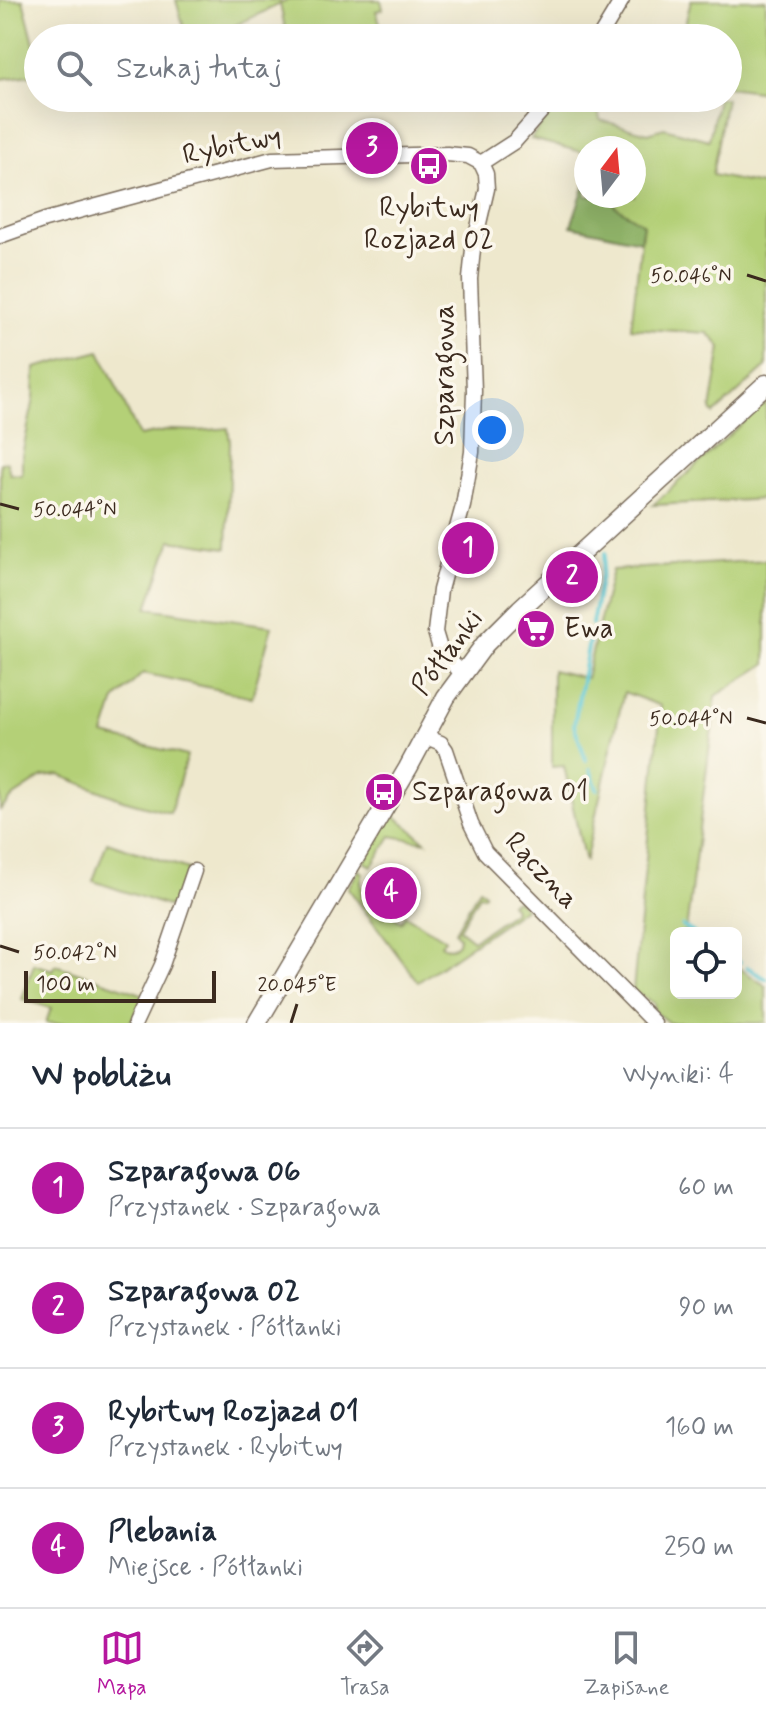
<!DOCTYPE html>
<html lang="pl">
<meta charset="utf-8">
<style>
body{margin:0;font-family:Mynerve,sans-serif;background:#f6f6f7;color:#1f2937}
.controls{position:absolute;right:24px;bottom:24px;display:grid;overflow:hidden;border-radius:12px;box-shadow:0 8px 32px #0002}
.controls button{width:72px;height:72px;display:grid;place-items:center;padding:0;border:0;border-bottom:2px solid #e0e1e3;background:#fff;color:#1f2937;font:40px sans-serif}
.compass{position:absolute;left:574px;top:136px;width:72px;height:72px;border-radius:50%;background:#fff;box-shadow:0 8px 32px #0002;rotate:16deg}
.scale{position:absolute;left:24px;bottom:20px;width:192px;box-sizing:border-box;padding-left:8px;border:4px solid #3b2a1e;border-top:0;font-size:22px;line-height:28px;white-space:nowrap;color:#3b2a1e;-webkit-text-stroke:6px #fbf7ec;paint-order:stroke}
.you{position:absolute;left:492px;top:430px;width:28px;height:28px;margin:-20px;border:6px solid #fff;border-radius:50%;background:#1a73e8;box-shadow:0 0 0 12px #1a73e833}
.badge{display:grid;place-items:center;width:52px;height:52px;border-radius:50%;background:#b5179e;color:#fff;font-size:26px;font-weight:700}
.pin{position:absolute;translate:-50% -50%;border:4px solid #fff;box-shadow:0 2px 8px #0006}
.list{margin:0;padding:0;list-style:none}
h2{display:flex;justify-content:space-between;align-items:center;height:104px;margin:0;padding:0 32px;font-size:34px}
h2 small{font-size:26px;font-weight:400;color:#747a83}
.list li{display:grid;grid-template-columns:52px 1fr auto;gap:24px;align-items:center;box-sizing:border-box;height:120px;padding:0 32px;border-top:2px solid #e0e1e3}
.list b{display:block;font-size:30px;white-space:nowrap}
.list p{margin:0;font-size:26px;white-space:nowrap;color:#747a83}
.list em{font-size:26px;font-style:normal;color:#747a83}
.icon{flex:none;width:44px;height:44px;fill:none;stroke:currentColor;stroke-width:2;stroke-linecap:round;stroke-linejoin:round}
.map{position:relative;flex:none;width:766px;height:1023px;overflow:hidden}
.search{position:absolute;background:#fff;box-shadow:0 8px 32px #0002;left:24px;right:24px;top:24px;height:88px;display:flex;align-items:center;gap:20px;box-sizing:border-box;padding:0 28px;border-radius:44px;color:#747a83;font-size:30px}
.sheet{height:584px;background:#fff}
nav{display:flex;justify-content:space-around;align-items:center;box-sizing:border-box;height:112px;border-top:2px solid #e0e1e3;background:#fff;font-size:22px;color:#747a83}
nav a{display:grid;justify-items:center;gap:4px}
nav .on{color:#b5179e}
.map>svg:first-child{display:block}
.green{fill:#b4d077;stroke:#787d4a;stroke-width:2}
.forest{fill:#8fb268;stroke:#656e43;stroke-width:2}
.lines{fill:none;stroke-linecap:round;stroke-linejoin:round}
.stream{stroke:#5dc9d5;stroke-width:4}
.minor-casing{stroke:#7a6c5b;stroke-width:17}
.tertiary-casing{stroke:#7a6c5b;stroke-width:21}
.minor{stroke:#fff;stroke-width:14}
.tertiary{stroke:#fff;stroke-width:18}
.ticks{fill:none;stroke:#3b2a1e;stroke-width:3}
.labels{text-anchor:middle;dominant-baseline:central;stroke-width:7;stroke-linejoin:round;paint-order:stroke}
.street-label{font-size:28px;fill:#3b2a1e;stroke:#fbf7ec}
.poi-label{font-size:28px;fill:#3b2a1e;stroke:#fbf7ec;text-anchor:start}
.ticks-label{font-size:20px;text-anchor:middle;fill:#3b2a1e;stroke:#fbf7ec;stroke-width:7;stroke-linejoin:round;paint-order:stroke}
</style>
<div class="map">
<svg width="766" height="1023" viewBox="0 0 766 1023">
<rect width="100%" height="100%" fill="#fbf7ec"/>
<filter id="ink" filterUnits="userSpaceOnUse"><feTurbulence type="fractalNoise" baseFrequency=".0125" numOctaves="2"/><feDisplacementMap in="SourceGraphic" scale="16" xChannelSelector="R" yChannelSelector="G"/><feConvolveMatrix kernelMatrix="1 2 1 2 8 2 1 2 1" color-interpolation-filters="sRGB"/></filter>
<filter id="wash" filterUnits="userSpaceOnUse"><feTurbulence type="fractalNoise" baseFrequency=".006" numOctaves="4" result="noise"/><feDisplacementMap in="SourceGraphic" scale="32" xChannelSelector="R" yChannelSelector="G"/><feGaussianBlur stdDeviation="1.8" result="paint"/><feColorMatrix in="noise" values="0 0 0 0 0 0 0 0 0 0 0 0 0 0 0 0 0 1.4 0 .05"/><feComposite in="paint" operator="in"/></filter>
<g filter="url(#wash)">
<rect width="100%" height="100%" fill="#eee8cd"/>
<g class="green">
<path d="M0,0h23l15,59v15l-38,5z"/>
<path d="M176,0h103l2,3 8,-3h92l2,9 -7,2 9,27h-98l-7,-34 -69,33 -24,1z"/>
<path d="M691,0h75v92l-38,-5v-49h-46z"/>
<path d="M560,98h14l24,11 2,11 48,13 16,-5 45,12 9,-42h8l-14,77 54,11v181l-52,47 -3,-4 10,-63 -13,-14 -77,-5 12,-104 -28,-18v-10h19v-48h-48v5l-55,-14z"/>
<path d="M100,351l39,85 32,-6 29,1 28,-3 2,14 -3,106 -56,-8 -24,68 125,18 -20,71 -109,-24 -28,27 -11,35 83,21 -17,57 -47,-13 -63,-25 -17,2 -29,19 -14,14v-347l7,-1 3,12 12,1v-20l12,-56 1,-31z"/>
<path d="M766,402v97l-113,6 109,-100z"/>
<path d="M766,560v104l-50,32 -29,227 -3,10h-8v60h60v-27l30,20v37h-97l-14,-11 -1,-9 -21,-12 28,-285 -37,-14 -39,170 -21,-96 -12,1v-97l34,8 26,-108z"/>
<path d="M393,814l33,28 -35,-6 -19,30 -8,-4z"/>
<path d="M107,842l81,27 -12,40 -83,-28z"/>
<path d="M359,870l4,3 -2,8 2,23 21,13 4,-4 13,9 4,-7 40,24 -4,6c6,4 12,4 17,-2l1,-6 -4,-6 24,-42 6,4 -2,3 -4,-1 -20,34 14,11 40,-28 1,-3 -4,-6 7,-3 8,8 -107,74 -70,-94z"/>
<path d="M34,964l19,6 3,-5 89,30 -15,28h-84l5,-15 -29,-9z"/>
</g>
<path class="forest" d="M586,181v15h29v10l28,18 -3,17 -69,-15z"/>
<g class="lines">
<g class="stream">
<path d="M592,624l13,-71"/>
<path d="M586,760l-12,-35 15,-84"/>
<path d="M590,769l7,20"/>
<path d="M682,926l12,7"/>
<path d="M736,960l4,2"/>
<path d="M747,967l19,12"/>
</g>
</g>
</g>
<g filter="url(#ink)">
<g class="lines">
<g class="minor-casing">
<g id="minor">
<path d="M599,38l23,-38"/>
<path d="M481,163l34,-22 38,-43"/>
<path d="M0,236l45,-16 227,-61 175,-5 21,2 13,7"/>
<path d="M462,673l-21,-21 -6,-20 5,-42 23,-84 9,-54 2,-61 -4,-112 3,-30 14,-60 -1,-15 -5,-11"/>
<path d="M424,736l17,7 5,7 25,74 14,28 169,171"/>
<path d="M135,1023l27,-58 32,-94"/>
</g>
</g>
<g class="tertiary-casing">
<path id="tertiary" d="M257,1023l151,-255 38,-71 39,-53 35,-35 246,-225"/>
</g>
<use href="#minor" class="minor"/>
<use href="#tertiary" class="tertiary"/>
</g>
</g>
<path class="ticks" d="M747,275l19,6M0,504l19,5M747,718l19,5M0,946l19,6M291,1023l6,-19"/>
<defs>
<g id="bus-disc" transform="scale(2)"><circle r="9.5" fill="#b5179e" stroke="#fbf7ec"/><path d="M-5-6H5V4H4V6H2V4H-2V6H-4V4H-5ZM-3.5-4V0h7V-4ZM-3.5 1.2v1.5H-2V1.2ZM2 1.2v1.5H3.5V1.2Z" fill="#fff"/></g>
<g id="supermarket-disc" transform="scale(2)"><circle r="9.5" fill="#b5179e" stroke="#fbf7ec"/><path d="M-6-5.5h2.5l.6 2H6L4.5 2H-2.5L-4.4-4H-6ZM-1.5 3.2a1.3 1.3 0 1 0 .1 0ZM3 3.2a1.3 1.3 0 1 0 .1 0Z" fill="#fff"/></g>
</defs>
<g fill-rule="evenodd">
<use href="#bus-disc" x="429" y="166"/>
<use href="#supermarket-disc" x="536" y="629"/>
<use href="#bus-disc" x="384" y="792"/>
</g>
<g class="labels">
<g class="street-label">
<text transform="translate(232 146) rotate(-12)">Rybitwy</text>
<text transform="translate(445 375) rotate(-90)">Szparagowa</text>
<text transform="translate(448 653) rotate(-53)">Półłanki</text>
<text transform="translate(541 871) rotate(47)">Rączna</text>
</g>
<g class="poi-label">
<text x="429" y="208" text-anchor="middle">Rybitwy<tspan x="429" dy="32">Rozjazd 02</tspan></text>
<text x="564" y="629">Ewa</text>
<text x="412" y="792">Szparagowa 01</text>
</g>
</g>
<g class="ticks-label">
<text x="691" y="282">50.046°N</text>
<text x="75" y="516">50.044°N</text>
<text x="691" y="725">50.044°N</text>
<text x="75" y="959">50.042°N</text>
<text x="297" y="991">20.045°E</text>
</g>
</svg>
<div class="controls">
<button><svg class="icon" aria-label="locate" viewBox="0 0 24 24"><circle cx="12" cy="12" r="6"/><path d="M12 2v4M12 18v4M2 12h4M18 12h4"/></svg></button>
</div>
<svg class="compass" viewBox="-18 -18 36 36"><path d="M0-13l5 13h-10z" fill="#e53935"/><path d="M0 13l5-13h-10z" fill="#747a83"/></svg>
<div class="scale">100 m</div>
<div class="you"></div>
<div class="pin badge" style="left:468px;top:548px">1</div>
<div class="pin badge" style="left:572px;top:577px">2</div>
<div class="pin badge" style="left:372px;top:148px">3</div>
<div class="pin badge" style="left:391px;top:893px">4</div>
<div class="search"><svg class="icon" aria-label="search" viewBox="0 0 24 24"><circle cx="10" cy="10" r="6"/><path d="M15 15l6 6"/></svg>Szukaj tutaj</div>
</div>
<section class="sheet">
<h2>W pobliżu<small>Wyniki: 4</small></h2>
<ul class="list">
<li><span class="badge">1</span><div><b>Szparagowa 06</b><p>Przystanek · Szparagowa</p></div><em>60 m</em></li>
<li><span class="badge">2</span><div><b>Szparagowa 02</b><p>Przystanek · Półłanki</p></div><em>90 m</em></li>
<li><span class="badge">3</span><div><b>Rybitwy Rozjazd 01</b><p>Przystanek · Rybitwy</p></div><em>160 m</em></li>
<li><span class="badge">4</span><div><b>Plebania</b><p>Miejsce · Półłanki</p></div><em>250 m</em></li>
</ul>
</section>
<nav>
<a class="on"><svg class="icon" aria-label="map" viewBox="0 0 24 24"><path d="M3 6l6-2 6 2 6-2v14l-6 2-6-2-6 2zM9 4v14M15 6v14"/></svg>Mapa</a>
<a><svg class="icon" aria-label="directions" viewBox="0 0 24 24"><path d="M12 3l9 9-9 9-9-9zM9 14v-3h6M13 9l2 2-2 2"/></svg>Trasa</a>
<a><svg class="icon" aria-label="saved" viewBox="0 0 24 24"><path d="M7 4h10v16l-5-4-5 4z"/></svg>Zapisane</a>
</nav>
